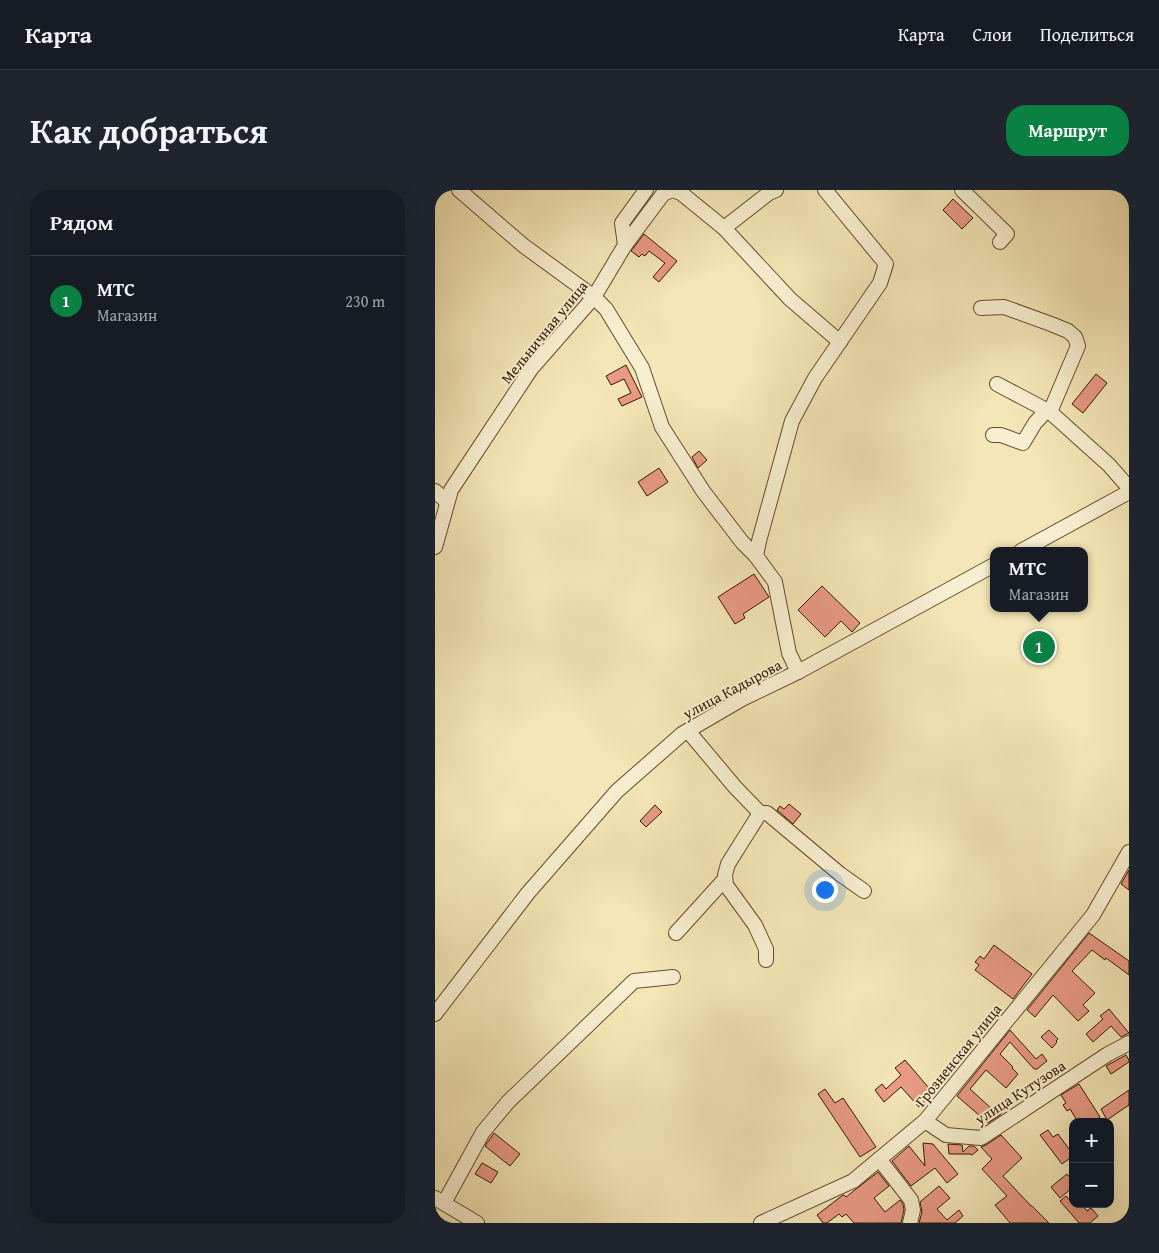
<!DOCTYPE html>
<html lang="ru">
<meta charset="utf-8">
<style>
body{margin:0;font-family:"Gentium Book Plus",serif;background:#20242c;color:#f1f3f6}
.controls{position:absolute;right:15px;bottom:15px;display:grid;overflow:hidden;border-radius:10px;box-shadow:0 5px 20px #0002}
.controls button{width:45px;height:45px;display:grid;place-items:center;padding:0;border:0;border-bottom:1px solid #363941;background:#171b24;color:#f1f3f6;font:25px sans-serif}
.you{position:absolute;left:389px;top:699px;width:18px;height:18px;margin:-12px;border:4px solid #fff;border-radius:50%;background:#1a73e8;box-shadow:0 0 0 8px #1a73e833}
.badge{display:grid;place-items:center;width:32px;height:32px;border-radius:50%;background:#0b8043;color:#fff;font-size:16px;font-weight:700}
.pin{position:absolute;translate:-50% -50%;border:2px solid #fff;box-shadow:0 1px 5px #0006}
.popup{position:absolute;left:555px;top:357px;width:98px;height:65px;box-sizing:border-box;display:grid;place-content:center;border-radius:10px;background:#171b24;filter:drop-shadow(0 1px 4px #0005);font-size:16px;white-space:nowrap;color:#9ea1a6}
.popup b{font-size:19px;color:#f1f3f6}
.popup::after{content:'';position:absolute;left:50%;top:100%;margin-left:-10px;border:10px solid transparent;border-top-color:#171b24}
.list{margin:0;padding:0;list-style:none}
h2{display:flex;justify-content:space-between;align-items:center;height:65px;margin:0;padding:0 20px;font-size:21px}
h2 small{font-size:16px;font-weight:400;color:#9ea1a6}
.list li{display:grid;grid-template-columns:32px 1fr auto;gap:15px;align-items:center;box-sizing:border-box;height:90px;padding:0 20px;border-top:1px solid #363941}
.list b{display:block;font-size:19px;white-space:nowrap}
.list p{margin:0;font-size:16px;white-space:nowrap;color:#9ea1a6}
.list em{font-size:16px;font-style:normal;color:#9ea1a6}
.map{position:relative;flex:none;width:694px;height:1033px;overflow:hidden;border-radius:20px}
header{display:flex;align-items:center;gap:30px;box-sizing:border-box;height:70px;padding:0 25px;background:#171b24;border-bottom:1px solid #363941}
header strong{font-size:24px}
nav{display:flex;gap:28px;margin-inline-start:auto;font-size:18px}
.intro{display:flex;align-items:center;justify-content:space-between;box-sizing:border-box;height:120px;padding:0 30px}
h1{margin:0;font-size:35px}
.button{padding:12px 22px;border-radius:20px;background:#0b8043;color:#fff;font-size:18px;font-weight:700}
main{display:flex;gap:30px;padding:0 30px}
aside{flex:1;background:#171b24;border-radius:20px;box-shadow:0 5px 20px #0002}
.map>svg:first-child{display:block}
.building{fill:#e99a84;stroke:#361702}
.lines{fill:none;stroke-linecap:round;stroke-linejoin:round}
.minor-casing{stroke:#664b2f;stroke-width:16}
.minor{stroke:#f8efd0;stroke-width:14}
.labels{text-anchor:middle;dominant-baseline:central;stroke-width:4;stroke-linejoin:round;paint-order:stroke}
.street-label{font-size:15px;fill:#361702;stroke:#f8efd0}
</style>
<header>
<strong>Карта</strong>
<nav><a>Карта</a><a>Слои</a><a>Поделиться</a></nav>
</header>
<div class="intro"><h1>Как добраться</h1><a class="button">Маршрут</a></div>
<main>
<aside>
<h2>Рядом<small></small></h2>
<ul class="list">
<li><span class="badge">1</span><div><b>МТС</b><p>Магазин</p></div><em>230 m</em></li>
</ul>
</aside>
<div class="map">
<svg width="694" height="1033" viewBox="0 0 694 1033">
<rect width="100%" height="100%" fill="#f4e6b6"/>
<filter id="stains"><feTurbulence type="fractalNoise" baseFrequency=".004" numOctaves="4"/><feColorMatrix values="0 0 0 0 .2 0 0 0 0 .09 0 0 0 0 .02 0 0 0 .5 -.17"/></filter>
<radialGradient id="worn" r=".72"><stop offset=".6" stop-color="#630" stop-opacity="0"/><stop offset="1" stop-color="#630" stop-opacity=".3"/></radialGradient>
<g class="building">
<path d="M518,9l20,19 -11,11 -19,-19z"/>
<path d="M209,44l33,27 -18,21 -6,-5 12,-14 -16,-12 -4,5 -3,-2 -3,3 -8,-6z"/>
<path d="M191,175l16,32 -20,9 -4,-7 13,-6 -7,-14 -13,6 -5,-9z"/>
<path d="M661,184l11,9 -24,30 -11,-9z"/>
<path d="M264,261l8,9 -9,8 -6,-11z"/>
<path d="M224,278l9,14 -21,14 -9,-14z"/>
<path d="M319,384l15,23 -26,17 2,4 -10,6 -17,-27z"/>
<path d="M387,396l38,37 -8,9 -11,-11 -16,16 -27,-27z"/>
<path d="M354,614l12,10 -8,10 -16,-14 3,-4 4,3z"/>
<path d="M220,615l7,7 -16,15 -6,-6z"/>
<path d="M694,680v20l-8,-6z"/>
<path d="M654,743l40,28v14l-23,-17 -1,2 -13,-10 -20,21 23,22 -12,12 6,6 -11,10 -25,-26 -18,22 -8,-7z"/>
<path d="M559,755l38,29 -19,25 -38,-29 4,-5 -4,-3 5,-6 4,3z"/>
<path d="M674,819l20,24 -8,4 -10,-11 -18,16 -7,-8 17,-15 -3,-3z"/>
<path d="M575,840l26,29 6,-5 5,7 -10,8h-3l-24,-27 -10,12 13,13 -1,1 6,6 -12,14 -20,-18 -16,19 23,21 6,-7 6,5 -5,7 -12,8 -31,-27z"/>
<path d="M614,840l9,9 -2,2 1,1 -5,6 -11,-11z"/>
<path d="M691,865l3,5v2l-18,12 -5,-8z"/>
<path d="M470,870l29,34 -15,13 -18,-20 -17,15 -9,-12 7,-6 4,5 15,-14 -6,-7z"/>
<path d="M644,894l21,33 -8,5h-14l-8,-13 -3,2 -4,-6 3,-2 -5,-8z"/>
<path d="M390,899l10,14 8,-5 33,49 -16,10 -42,-63z"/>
<path d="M694,900v15l-22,15 -6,-11z"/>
<path d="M613,940l5,7 5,-3 11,15 4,-3v10l-11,8 -22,-29z"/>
<path d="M59,943l26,21 -10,12 -25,-20z"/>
<path d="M566,945l21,23 -19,18 28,30h1l17,17h-39l-15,-18 12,-9 -25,-27 10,-10 -11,-12 5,-2z"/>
<path d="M488,953l10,1 25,30 -11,9 -12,-15 -24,18 -19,-25 17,-15 16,20z"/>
<path d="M513,954l14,1 1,7 6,-6h5l4,4 -6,5 -2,-1h-21z"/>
<path d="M47,973l16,9 -7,11 -16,-9z"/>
<path d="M443,982l11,14 -15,12 11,14 15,-12 3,4 1,6 -3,13h-47l-8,-9 -4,3 -3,-3 -12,9h-4l-6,-8 26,-20h1l2,2z"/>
<path d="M632,984l6,7v6l-13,11 -9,-11z"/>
<path d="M504,996l11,12 -13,11 10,11 12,-10 4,6 -8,7h-36l3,-11 -2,-10z"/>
<path d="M631,1006l7,8h8l6,7 4,-3 7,8 -8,7h-11l-19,-22z"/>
</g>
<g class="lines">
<g class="minor-casing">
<g id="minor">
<path d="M24,0l65,56 70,51 12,12 36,59 20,59 41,64 39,51 14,14"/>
<path d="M527,0l45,44 -7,8"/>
<path d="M289,38l45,-35 7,-3"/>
<path d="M190,55l38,-51 9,-4 9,3 43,35 66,71 50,43"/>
<path d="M546,118l23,-1 47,17 17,7 7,6 3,9 -28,66"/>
<path d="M562,194l53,28 59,53 20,23"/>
<path d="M558,245h8l22,8 12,-20 12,-13"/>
<path d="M0,301l12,11"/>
<path d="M0,357l16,-57 80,-121 63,-72 31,-52 -3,-22 24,-33"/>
<path d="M586,361l108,-59"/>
<path d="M363,482l-9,-19 -14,-71 -19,-26 3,-15 33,-120 23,-43 65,-95 6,-19 -61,-74"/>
<path d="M253,541l47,56 25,26"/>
<path d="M325,623l-32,51 -3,11 1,10 29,40 11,24v11"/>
<path d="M325,623h7l73,61 24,17"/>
<path d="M241,743l49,-54"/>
<path d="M0,824l93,-121 89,-102 65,-57 60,-35 56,-27 196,-107"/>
<path d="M490,931l21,14 35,3 127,-84 21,-11"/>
<path d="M444,969l32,41 2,10 -3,13"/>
<path d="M0,1008l42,25"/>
<path d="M9,1013l39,-71 25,-30 126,-121 39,-4"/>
<path d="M326,1033l92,-42 72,-60 168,-206 36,-63"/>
</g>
</g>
<use href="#minor" class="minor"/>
</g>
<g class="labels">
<g class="street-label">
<text transform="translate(109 142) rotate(-51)">Мельничная улица</text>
<text transform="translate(297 499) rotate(-28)">улица Кадырова</text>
<text transform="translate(523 865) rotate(-51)">Грозненская улица</text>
<text transform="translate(585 902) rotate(-33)">улица Кутузова</text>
</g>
</g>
<rect width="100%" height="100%" filter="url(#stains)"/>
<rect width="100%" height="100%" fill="url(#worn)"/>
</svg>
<div class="controls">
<button>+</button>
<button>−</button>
</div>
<div class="you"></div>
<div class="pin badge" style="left:604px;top:457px">1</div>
<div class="popup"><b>МТС</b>Магазин</div>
</div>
</main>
